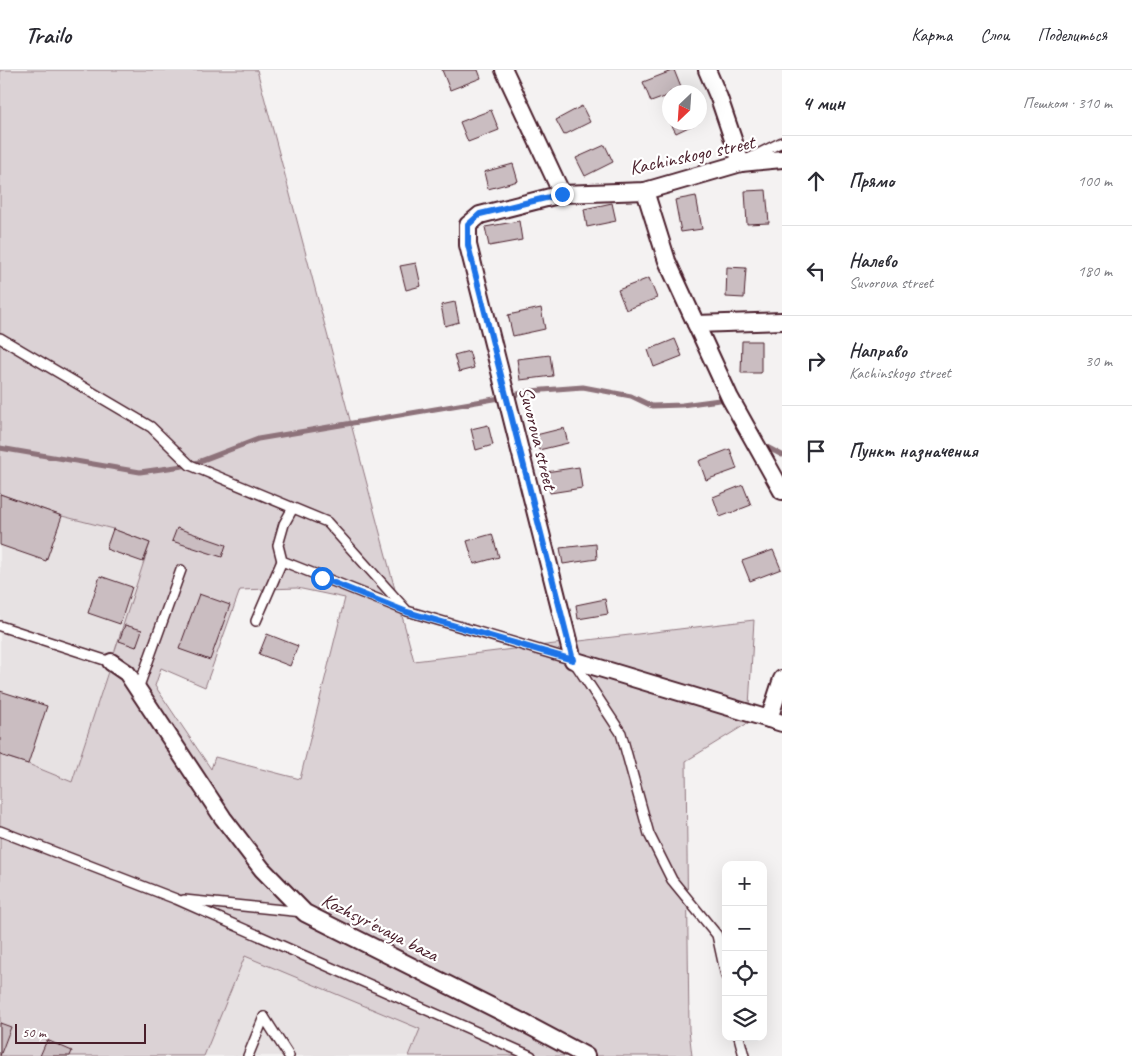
<!DOCTYPE html>
<html lang="ru">
<meta charset="utf-8">
<style>
body{margin:0;font-family:Caveat,sans-serif;background:#f2f2f3;color:#2b2b33}
.controls{position:absolute;right:15px;bottom:15px;display:grid;overflow:hidden;border-radius:10px;box-shadow:0 5px 20px #0002}
.controls button{width:45px;height:45px;display:grid;place-items:center;padding:0;border:0;border-bottom:1px solid #e1e1e2;background:#fff;color:#2b2b33;font:25px sans-serif}
.compass{position:absolute;left:662px;top:15px;width:45px;height:45px;border-radius:50%;background:#fff;box-shadow:0 5px 20px #0002;rotate:205deg}
.scale{position:absolute;left:15px;bottom:12px;width:131px;box-sizing:border-box;padding-left:5px;border:2px solid #4a1f2b;border-top:0;font-size:14px;line-height:18px;white-space:nowrap;color:#4a1f2b;-webkit-text-stroke:4px #fff;paint-order:stroke}
.stop{position:absolute;width:15px;height:15px;margin:-11px;border:4px solid #1a73e8;border-radius:50%;background:#fff}
.stop.end{background:#1a73e8;border-color:#fff;box-shadow:0 1px 5px #0008}
.list{margin:0;padding:0;list-style:none}
h2{display:flex;justify-content:space-between;align-items:center;height:65px;margin:0;padding:0 20px;font-size:21px}
h2 small{font-size:16px;font-weight:400;color:#7c7c81}
.list li{display:grid;grid-template-columns:32px 1fr auto;gap:15px;align-items:center;box-sizing:border-box;height:90px;padding:0 20px;border-top:1px solid #e1e1e2}
.list b{display:block;font-size:19px;white-space:nowrap}
.list p{margin:0;font-size:16px;white-space:nowrap;color:#7c7c81}
.list em{font-size:16px;font-style:normal;color:#7c7c81}
.icon{flex:none;width:28px;height:28px;fill:none;stroke:currentColor;stroke-width:2;stroke-linecap:round;stroke-linejoin:round}
.map{position:relative;flex:none;width:782px;height:986px;overflow:hidden}
header{display:flex;align-items:center;gap:30px;box-sizing:border-box;height:70px;padding:0 25px;background:#fff;border-bottom:1px solid #e1e1e2}
header strong{font-size:24px}
nav{display:flex;gap:28px;margin-inline-start:auto;font-size:18px}
main{display:flex}
aside{flex:1;background:#fff}
.map>svg:first-child{display:block}
.built{fill:#e7e2e3}
.green{fill:#dbd2d5;stroke:#927880;fill-rule:evenodd}
.lines{fill:none;stroke-linecap:round;stroke-linejoin:round}
.stream{stroke:#8d727a;stroke-width:5}
.building{fill:#cabdc1;stroke:#4a1f2b}
.service-casing{stroke:#4a1f2b;stroke-width:12}
.minor-casing{stroke:#4a1f2b;stroke-width:20}
.service{stroke:#fff;stroke-width:9}
.minor{stroke:#fff;stroke-width:16}
.route{stroke:#1a73e8;stroke-width:6}
.labels{text-anchor:middle;dominant-baseline:central;stroke-width:4.5;stroke-linejoin:round;paint-order:stroke}
.street-label{font-size:20px;fill:#4a1f2b;stroke:#fff}
</style>
<header>
<strong>Trailo</strong>
<nav><a>Карта</a><a>Слои</a><a>Поделиться</a></nav>
</header>
<main>
<div class="map">
<svg width="782" height="986" viewBox="0 0 782 986">
<rect width="100%" height="100%" fill="#f4f2f2"/>
<filter id="ink" filterUnits="userSpaceOnUse"><feTurbulence type="fractalNoise" baseFrequency=".02" numOctaves="2"/><feDisplacementMap in="SourceGraphic" scale="10" xChannelSelector="R" yChannelSelector="G"/><feConvolveMatrix kernelMatrix="1 2 1 2 8 2 1 2 1" color-interpolation-filters="sRGB"/></filter>
<g filter="url(#ink)">
<g class="built">
<path d="M0,424l62,22 51,13 37,13 55,145 -90,-39 -43,134 -44,-18 -28,-9z"/>
<path d="M245,886l176,73 -12,27h-205z"/>
</g>
<path class="green" d="M0,0h257l157,591 340,-41 -6,103 -62,38 3,269 3,26h-283l11,-27 -175,-73 -41,100h-204v-301l28,9 44,18 78,-239 -37,-14 -51,-13 -62,-22zM297,518l48,10 -45,181 -85,-22 -4,12 -56,-83 6,-18 44,19 35,-97z"/>
<g class="lines">
<g class="stream">
<path d="M763,375l19,10"/>
<path d="M0,378l140,24 50,-7 68,-26 248,-42 24,-6 53,-4 48,9 21,10 30,-1 45,-6"/>
</g>
</g>
<g class="building">
<path d="M442,0h36l3,8 -31,12z"/>
<path d="M674,0l8,20 -7,2h-5v3l-19,7 -8,-20z"/>
<path d="M582,36l8,16 -26,13 -8,-15z"/>
<path d="M491,40l8,20 -31,12 -8,-20z"/>
<path d="M670,52h29l-23,11z"/>
<path d="M605,75l8,17 -28,14 -9,-18z"/>
<path d="M513,94l5,17 -30,8 -4,-17z"/>
<path d="M766,120l3,33 -22,1 -2,-33z"/>
<path d="M696,126l6,33 -21,3 -6,-32z"/>
<path d="M612,133l4,18 -29,6 -3,-18z"/>
<path d="M519,151l3,19 -33,6 -4,-19z"/>
<path d="M416,193l5,23 -15,4 -6,-24z"/>
<path d="M727,197l19,1 -2,30 -18,-1z"/>
<path d="M649,208l8,20 -31,12 -8,-20z"/>
<path d="M455,232l4,20 -14,4 -4,-21z"/>
<path d="M541,238l4,21 -32,7 -5,-21z"/>
<path d="M675,269l7,17 -28,11 -6,-17z"/>
<path d="M742,271h19v32h-20z"/>
<path d="M469,281l5,17 -15,4 -5,-17z"/>
<path d="M550,285l3,21 -33,4 -3,-21z"/>
<path d="M488,355l5,20 -17,5 -5,-21z"/>
<path d="M564,358l4,15 -29,7 -3,-15z"/>
<path d="M730,379l7,20 -31,11 -7,-19z"/>
<path d="M579,397l3,21 -32,5 -4,-21z"/>
<path d="M743,415l8,20 -31,12 -7,-20z"/>
<path d="M0,424l62,22 -16,45 -46,-16z"/>
<path d="M177,458l49,17 -4,12 -50,-16z"/>
<path d="M113,459l37,14 -7,19 -37,-13z"/>
<path d="M492,464l7,23 -25,7 -7,-23z"/>
<path d="M596,474l1,15 -34,5 -3,-16z"/>
<path d="M773,480l8,19 -31,12 -8,-20z"/>
<path d="M100,506l32,11 -12,37 -32,-11z"/>
<path d="M199,524l31,11 -20,55 -31,-11z"/>
<path d="M605,529l3,15 -30,5 -2,-14z"/>
<path d="M125,555l17,5 -6,17 -17,-6z"/>
<path d="M267,564l31,12 -8,20 -31,-12z"/>
<path d="M0,621l47,15 -19,58 -28,-9z"/>
<path d="M0,953l11,4 -11,29z"/>
<path d="M47,970l25,11 -2,5h-30z"/>
</g>
<g class="lines">
<g class="service-casing">
<g id="service">
<path d="M750,88l32,-16"/>
<path d="M0,268l151,89 39,38 137,57 80,89 166,49 48,73 28,101 23,46 45,55 9,41"/>
<path d="M293,438l-9,16 -6,21 4,16 123,49"/>
<path d="M256,551l26,-60"/>
<path d="M0,556l111,36"/>
<path d="M138,619l43,-119"/>
<path d="M0,761l176,68 355,157"/>
<path d="M184,830l119,12"/>
<path d="M264,947l25,39"/>
<path d="M739,967l5,19"/>
<path d="M248,986l16,-39"/>
</g>
</g>
<g class="minor-casing">
<g id="minor">
<path d="M504,0l58,124"/>
<path d="M707,0l12,28 22,65"/>
<path d="M782,89l-41,4 -96,28 -83,3 -82,21 -12,10v20l105,415 209,63"/>
<path d="M645,121l22,70 63,137 52,93"/>
<path d="M696,254l86,-3"/>
<path d="M111,592l16,11 96,145 39,51 43,44 217,109 64,34"/>
<path d="M769,649l13,-40"/>
</g>
</g>
<use href="#service" class="service"/>
<use href="#minor" class="minor"/>
</g>
</g>
<g class="lines" filter="url(#ink)">
<path class="route" d="M322,508l85,34 166,48 -105,-415v-20l12,-11 82,-20"/>
</g>
<g class="labels">
<g class="street-label">
<text transform="translate(692 85) rotate(-12)">Kachinskogo street</text>
<text transform="translate(538 368) rotate(76)">Suvorova street</text>
<text transform="translate(380 857) rotate(27)">Kozhsyr'evaya baza</text>
</g>
</g>
</svg>
<div class="controls">
<button>+</button>
<button>−</button>
<button><svg class="icon" aria-label="locate" viewBox="0 0 24 24"><circle cx="12" cy="12" r="6"/><path d="M12 2v4M12 18v4M2 12h4M18 12h4"/></svg></button>
<button><svg class="icon" aria-label="layers" viewBox="0 0 24 24"><path d="M12 4l9 5-9 5-9-5zM3 14l9 5 9-5"/></svg></button>
</div>
<svg class="compass" viewBox="-18 -18 36 36"><path d="M0-13l5 13h-10z" fill="#e53935"/><path d="M0 13l5-13h-10z" fill="#7c7c81"/></svg>
<div class="scale">50 m</div>
<div class="stop" style="left:322px;top:508px"></div>
<div class="stop end" style="left:562px;top:124px"></div>
</div>
<aside>
<h2>4 мин<small>Пешком · 310 m</small></h2>
<ul class="list">
<li><svg class="icon" aria-label="ahead" viewBox="0 0 24 24"><path d="M12 20V5M6 11l6-6 6 6"/></svg><div><b>Прямо</b></div><em>100 m</em></li>
<li><svg class="icon" aria-label="left" viewBox="0 0 24 24"><path d="M17 20v-9H6M10 6l-5 5 5 5"/></svg><div><b>Налево</b><p>Suvorova street</p></div><em>180 m</em></li>
<li><svg class="icon" aria-label="right" viewBox="0 0 24 24"><path d="M7 20v-9h11M14 6l5 5-5 5"/></svg><div><b>Направо</b><p>Kachinskogo street</p></div><em>30 m</em></li>
<li><svg class="icon" aria-label="arrive" viewBox="0 0 24 24"><path d="M6 21V4h12l-3 4 3 4H6"/></svg><div><b>Пункт назначения</b></div></li>
</ul>
</aside>
</main>
